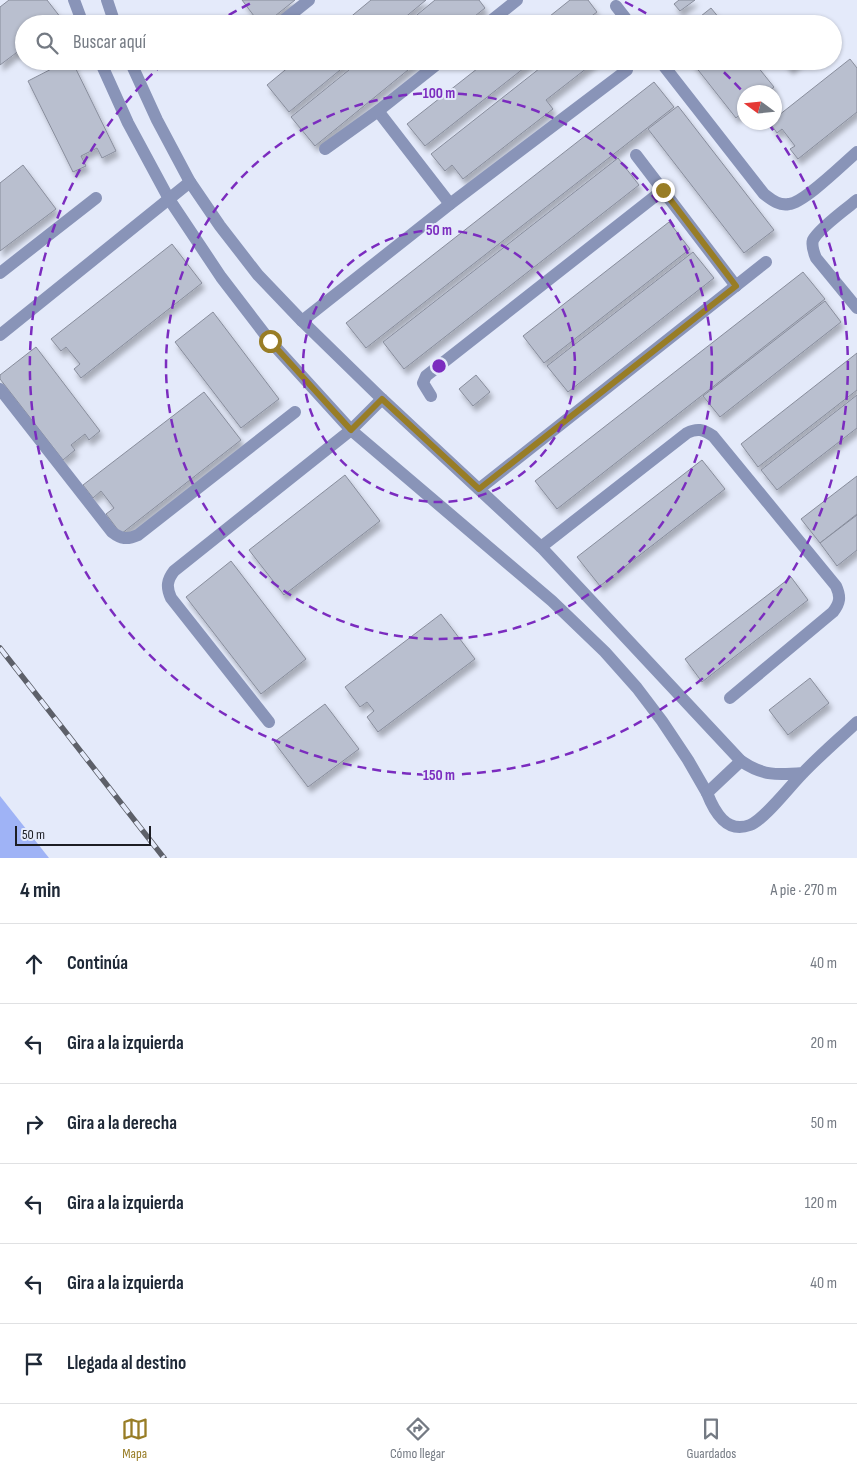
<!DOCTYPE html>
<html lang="es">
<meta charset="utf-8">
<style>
body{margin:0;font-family:"Sofia Sans Condensed",sans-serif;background:#f6f6f7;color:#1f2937}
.compass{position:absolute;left:737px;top:85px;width:45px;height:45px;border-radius:50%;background:#fff;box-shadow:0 1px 4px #0004;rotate:285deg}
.scale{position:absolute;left:15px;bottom:12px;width:136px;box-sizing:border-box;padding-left:5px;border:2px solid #1d1e24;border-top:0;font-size:14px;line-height:18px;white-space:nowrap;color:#1d1e24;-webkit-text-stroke:4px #e4eafa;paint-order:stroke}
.stop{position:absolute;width:15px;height:15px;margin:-11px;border:4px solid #987d26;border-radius:50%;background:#fff}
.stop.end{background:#987d26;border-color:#fff;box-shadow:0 1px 5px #0008}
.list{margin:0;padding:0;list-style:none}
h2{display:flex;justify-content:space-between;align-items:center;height:65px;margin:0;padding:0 20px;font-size:21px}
h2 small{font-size:16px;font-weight:400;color:#747a83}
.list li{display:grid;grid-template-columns:32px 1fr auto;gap:15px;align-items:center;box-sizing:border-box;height:80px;padding:0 20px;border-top:1px solid #e0e1e3}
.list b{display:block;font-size:19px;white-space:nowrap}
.list em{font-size:16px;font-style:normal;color:#747a83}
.icon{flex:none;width:28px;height:28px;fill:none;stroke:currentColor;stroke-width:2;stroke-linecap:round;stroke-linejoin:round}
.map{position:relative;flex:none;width:857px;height:858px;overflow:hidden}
.search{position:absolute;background:#fff;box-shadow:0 1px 4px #0004;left:15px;right:15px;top:15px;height:55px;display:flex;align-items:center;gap:12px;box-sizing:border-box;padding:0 18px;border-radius:28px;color:#747a83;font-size:19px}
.sheet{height:545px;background:#fff}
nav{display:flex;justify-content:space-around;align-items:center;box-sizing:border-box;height:70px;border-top:1px solid #e0e1e3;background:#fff;font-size:14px;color:#747a83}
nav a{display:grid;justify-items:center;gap:2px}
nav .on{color:#987d26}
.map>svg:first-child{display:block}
.forest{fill:#9fb3f6}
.building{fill:#b9bfcf;stroke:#888d9c;filter:url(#shadow)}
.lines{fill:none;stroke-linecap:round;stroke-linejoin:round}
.minor{stroke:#8994b8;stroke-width:12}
.rail-casing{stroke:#5d6069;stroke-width:5.5}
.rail{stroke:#e4eafa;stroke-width:4;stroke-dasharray:11;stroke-linecap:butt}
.route{stroke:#987d26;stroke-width:6}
.ring{fill:none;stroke:#7b2cbf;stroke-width:2.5;stroke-dasharray:9 6}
.centre{fill:#7b2cbf;stroke:#e4eafa;stroke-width:2.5}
.ring-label{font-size:15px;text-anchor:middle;font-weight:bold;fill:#7b2cbf;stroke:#e4eafa;stroke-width:4;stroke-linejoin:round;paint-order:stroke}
</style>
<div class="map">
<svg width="857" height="858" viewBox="0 0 857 858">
<defs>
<filter id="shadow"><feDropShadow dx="3" dy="5.5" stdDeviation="2.5" flood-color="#0004"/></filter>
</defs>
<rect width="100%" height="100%" fill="#e4eafa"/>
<path class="forest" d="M0,796l49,62h-49z"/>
<g class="building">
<path d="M9,0h38l14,18 -7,6h-30v23l-24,18v-58z"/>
<path d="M242,0h53l-30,24h-5z"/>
<path d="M371,0h55l-29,24h-55z"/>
<path d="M435,0h44l6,8 -20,16h-59z"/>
<path d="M570,0h18l9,12 -16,12h-41z"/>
<path d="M679,0h16l-15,11 -6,-7z"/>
<path d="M711,8l13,16h-33z"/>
<path d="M850,59l7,9v44l-59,47 -8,-10 5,-3 -13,-17 -5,4 -7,-10 4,-1v-3z"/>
<path d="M67,61h5l44,90 -14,7 -5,-10 -16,8 5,10 -13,6 -45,-91z"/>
<path d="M296,61h55l-62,51 -22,-27z"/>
<path d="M360,61h59l-104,85 -24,-29z"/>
<path d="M487,61h46l-108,85 -18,-22z"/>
<path d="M549,61h47l-50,39 7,9 -90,70 -11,-14 -7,6 -14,-17z"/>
<path d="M691,61h62l21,26 -6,5h-9l-1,-1 -2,1h-12v9l-2,2 2,3v5l-8,7z"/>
<path d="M784,61h16l-10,8z"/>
<path d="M654,82l20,25 -308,241 -20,-25z"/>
<path d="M678,106l96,124 -30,23 -96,-124z"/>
<path d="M618,158l21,27 -235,184 -21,-27z"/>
<path d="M23,165l33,44 -56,42v-68z"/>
<path d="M669,222l21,27 -146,114 -21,-27z"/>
<path d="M172,244l30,39 -121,95 -7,-9 6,-5 -14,-17 -5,4 -10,-12z"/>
<path d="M693,252l21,26 -146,114 -21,-26z"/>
<path d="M803,272l22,27 -268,210 -22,-28z"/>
<path d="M825,301l16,21 -121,95 -17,-21z"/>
<path d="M213,312l66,87 -38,29 -66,-86z"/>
<path d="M36,347l64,84 -11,9 -4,-6 -14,11 4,5 -12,10 -63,-81v-4z"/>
<path d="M857,353v37l-99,77 -17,-23z"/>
<path d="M476,375l14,17 -17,14 -14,-17z"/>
<path d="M204,392l37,48 -120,94 -15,-20 8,-6 -13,-17 -8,7 -10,-13z"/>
<path d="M857,395v33l-80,62 -16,-20z"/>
<path d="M702,460l23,29 -125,97 -23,-29z"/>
<path d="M345,475l35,46 -96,74 -35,-45z"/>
<path d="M857,476v38l-37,29 -19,-24z"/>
<path d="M857,515v35l-20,16 -17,-23z"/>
<path d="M231,561l75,98 -45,35 -75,-97z"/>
<path d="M791,577l17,23 -106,82 -17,-23z"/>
<path d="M441,614l34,45 -97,73 -11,-15 7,-6 -7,-9 -7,5 -15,-20z"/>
<path d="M810,678l19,25 -41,32 -19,-25z"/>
<path d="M325,704l34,45 -51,38 -34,-45z"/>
</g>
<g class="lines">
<g class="minor">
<path d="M74,0l9,24"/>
<path d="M107,0l8,24"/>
<path d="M616,6l14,18"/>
<path d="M279,24l30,-24"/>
<path d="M487,24l30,-24"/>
<path d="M100,61l28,62 41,76 52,78 49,64 81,89 201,171 53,51 32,36 25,33 26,39 19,33"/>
<path d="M130,61l27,59 33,62 30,44 38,49 44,46 80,78 159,148 200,214"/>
<path d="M660,61l104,133c8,6 15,12 25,10 15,-1 55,-41 68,-52"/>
<path d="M378,111l72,93"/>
<path d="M325,149l53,-38 63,-50"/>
<path d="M636,155l100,131"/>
<path d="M857,200c-10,8 -39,29 -44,40 -2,6 1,13 3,18l41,50"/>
<path d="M0,273l96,-75"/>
<path d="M302,321l148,-117 177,-134"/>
<path d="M0,335l190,-153"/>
<path d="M0,389l112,143c9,7 15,8 26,3l157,-123"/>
<path d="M431,396l-8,-13 3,-7 237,-186"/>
<path d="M479,489l287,-227"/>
<path d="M541,547l146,-114c10,-5 16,-4 26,3l123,150c5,11 4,17 -3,26l-103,86"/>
<path d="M269,722l-98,-124c-5,-11 -4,-18 3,-27l177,-141 31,-31"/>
<path d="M803,773c-26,2 -40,3 -62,-12l-34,32c7,18 19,41 43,32 14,-5 40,-39 52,-51 17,-18 37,-35 55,-52"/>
</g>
<g class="rail-casing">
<path id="rail" d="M0,648l164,210"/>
</g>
<use href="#rail" class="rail"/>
</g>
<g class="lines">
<path class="route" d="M270,341l81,89 31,-31 97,90 257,-203 -73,-96"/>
</g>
<g class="ring">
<circle cx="439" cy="366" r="136"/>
<circle cx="439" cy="366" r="273"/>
<path d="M216 23A409 409 0 0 1 253 2M625 2A409 409 0 0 1 662 23M713 62A409 409 0 0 1 743 92M768 123A409 409 0 1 1 165 62"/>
</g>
<circle cx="439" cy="366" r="8" class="centre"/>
<g class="ring-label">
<text x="439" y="98">100 m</text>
<text x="439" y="235">50 m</text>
<text x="439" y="780">150 m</text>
</g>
</svg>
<svg class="compass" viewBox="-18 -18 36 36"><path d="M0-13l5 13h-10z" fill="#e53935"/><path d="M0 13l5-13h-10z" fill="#747a83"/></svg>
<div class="scale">50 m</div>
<div class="stop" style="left:270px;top:341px"></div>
<div class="stop end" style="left:663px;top:190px"></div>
<div class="search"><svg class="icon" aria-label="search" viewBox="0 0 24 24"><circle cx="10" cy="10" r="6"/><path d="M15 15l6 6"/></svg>Buscar aquí</div>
</div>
<section class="sheet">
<h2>4 min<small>A pie · 270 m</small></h2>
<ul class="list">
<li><svg class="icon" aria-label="ahead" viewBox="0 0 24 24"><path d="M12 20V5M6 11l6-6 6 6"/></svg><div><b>Continúa</b></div><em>40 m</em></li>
<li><svg class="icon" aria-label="left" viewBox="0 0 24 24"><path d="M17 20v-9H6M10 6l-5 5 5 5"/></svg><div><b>Gira a la izquierda</b></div><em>20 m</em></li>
<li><svg class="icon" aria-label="right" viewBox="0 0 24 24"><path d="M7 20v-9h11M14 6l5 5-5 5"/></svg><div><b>Gira a la derecha</b></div><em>50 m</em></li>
<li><svg class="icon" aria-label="left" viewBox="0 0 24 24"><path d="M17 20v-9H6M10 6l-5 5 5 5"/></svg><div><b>Gira a la izquierda</b></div><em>120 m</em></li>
<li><svg class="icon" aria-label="left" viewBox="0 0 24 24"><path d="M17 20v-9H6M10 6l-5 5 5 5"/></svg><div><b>Gira a la izquierda</b></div><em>40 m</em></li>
<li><svg class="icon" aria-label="arrive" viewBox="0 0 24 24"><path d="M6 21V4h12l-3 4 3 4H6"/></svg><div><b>Llegada al destino</b></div></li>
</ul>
</section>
<nav>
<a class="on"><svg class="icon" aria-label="map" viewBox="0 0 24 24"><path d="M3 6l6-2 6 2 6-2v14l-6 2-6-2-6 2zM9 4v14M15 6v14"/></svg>Mapa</a>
<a><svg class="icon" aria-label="directions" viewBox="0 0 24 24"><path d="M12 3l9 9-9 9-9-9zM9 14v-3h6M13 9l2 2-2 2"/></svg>Cómo llegar</a>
<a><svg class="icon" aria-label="saved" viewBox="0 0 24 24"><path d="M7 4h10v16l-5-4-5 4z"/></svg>Guardados</a>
</nav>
